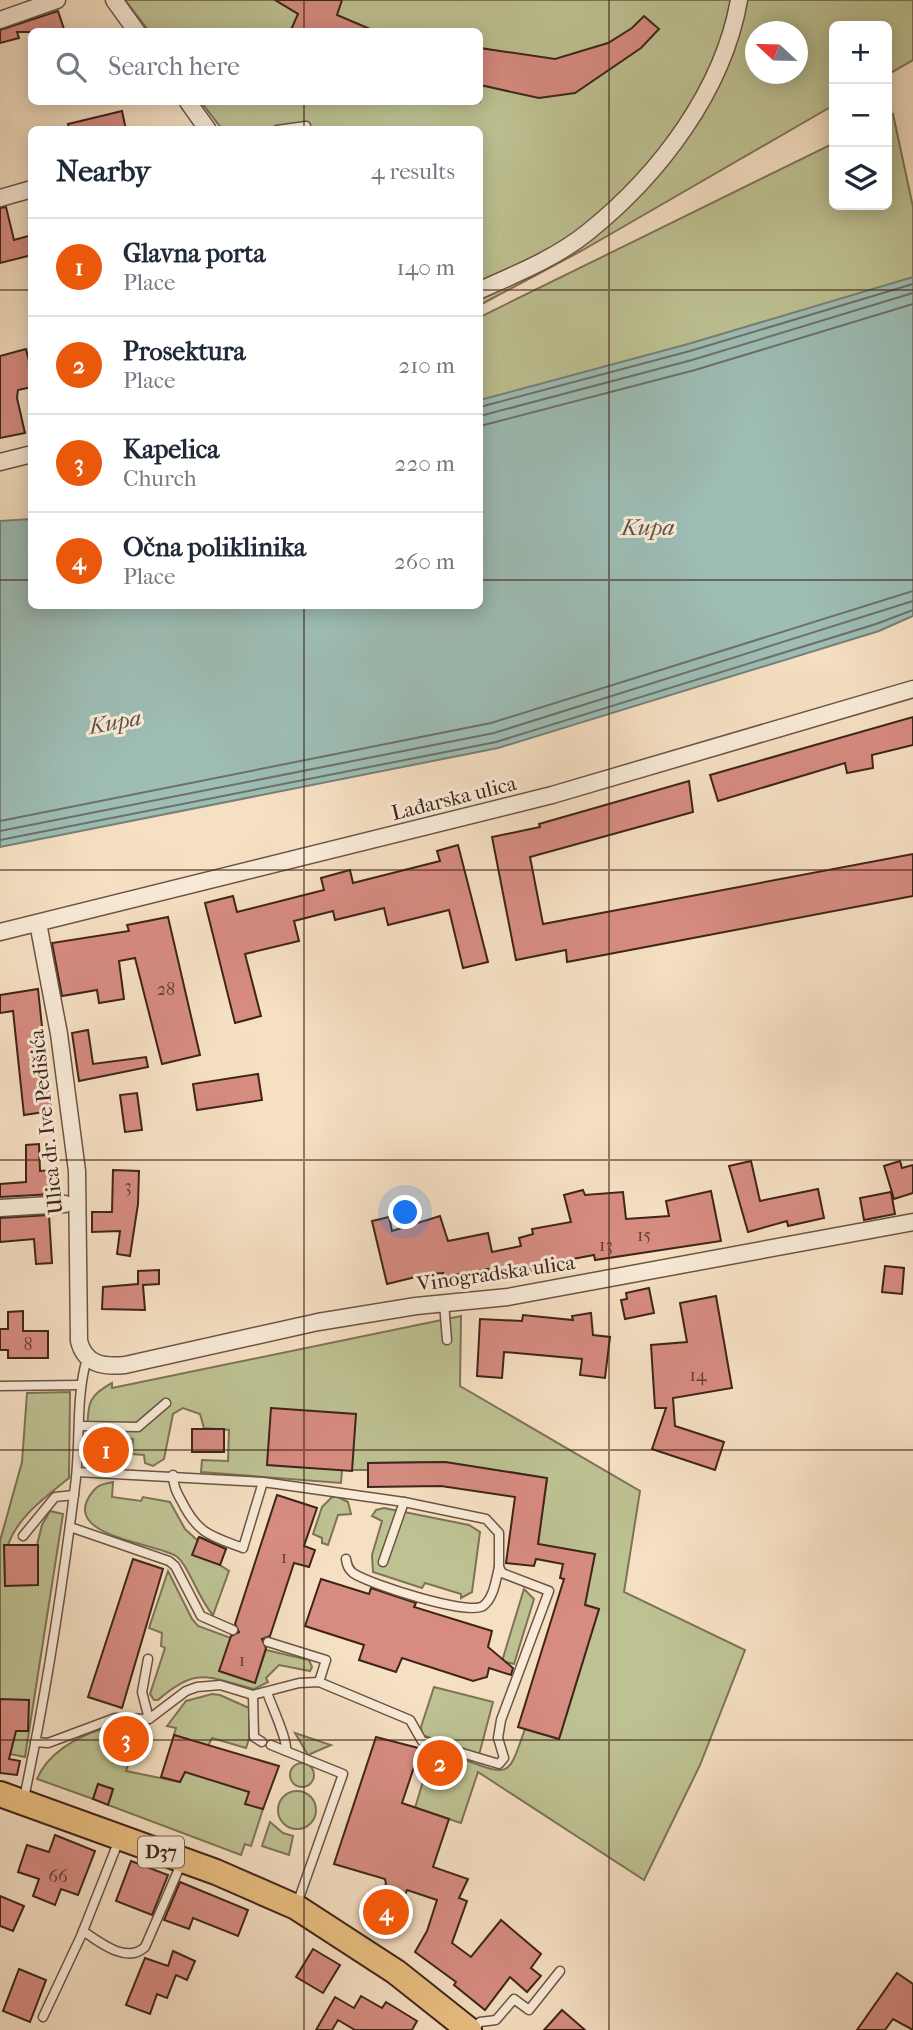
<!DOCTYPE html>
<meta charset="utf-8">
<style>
body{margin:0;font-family:"IM FELL French Canon",serif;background:#f6f6f7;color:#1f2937}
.controls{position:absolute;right:21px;top:21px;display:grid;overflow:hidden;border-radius:10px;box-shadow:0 4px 18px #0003}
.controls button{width:63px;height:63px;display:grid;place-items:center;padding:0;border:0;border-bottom:2px solid #e0e1e3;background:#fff;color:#1f2937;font:35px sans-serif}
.compass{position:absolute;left:745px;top:21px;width:63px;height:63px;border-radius:50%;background:#fff;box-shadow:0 4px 18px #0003;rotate:292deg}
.you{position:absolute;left:406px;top:1213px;width:24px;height:24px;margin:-18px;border:5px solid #fff;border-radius:50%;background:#1a73e8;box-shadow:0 0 0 10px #1a73e833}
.badge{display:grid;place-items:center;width:46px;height:46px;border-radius:50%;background:#ea580c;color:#fff;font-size:23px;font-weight:700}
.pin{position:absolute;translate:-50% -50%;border:4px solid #fff;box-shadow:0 2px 7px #0006}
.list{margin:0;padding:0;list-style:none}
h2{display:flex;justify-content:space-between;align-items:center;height:91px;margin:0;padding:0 28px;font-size:30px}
h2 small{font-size:23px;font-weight:400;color:#747a83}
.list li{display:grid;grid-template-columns:46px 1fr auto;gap:21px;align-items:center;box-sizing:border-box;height:98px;padding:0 28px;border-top:2px solid #e0e1e3}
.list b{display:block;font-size:26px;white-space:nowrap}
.list p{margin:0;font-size:23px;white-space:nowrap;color:#747a83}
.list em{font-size:23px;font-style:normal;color:#747a83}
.icon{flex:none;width:38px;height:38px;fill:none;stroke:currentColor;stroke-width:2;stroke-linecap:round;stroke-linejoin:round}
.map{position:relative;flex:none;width:913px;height:2030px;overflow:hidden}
.search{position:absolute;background:#fff;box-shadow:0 4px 18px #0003;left:28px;top:28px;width:455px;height:77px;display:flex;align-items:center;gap:18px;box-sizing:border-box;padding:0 24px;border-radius:10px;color:#747a83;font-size:26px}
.panel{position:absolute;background:#fff;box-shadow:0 4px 18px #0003;left:28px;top:126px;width:455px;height:483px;border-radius:10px}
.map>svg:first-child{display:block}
.green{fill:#bec293;stroke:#7e7356;stroke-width:2;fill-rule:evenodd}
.water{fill:#9dbdb5;stroke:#778077;stroke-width:2}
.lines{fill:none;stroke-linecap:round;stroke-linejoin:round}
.shore{stroke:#6e7068;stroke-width:2}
.building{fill:#d78c81;stroke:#3f241a;stroke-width:2}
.lane-casing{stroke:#6d5344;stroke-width:11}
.street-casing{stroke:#6d5344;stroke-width:19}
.primary-casing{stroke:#3f241a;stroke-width:28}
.lane{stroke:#f9ebd8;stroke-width:8}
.street{stroke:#f9ebd8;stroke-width:16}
.primary{stroke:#ebc082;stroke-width:24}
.grid{fill:none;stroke:#3f241a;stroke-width:2;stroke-opacity:0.55}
.labels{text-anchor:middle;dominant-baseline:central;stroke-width:6;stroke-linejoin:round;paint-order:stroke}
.number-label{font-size:18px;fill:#653e34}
.shield{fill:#f9ebd8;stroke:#776053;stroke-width:2}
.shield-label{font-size:19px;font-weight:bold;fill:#3f241a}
.street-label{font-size:21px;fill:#3f241a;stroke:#f9ebd8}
.water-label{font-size:23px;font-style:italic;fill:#5b5248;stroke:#f9ebd8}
</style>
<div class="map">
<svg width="913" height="2030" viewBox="0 0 913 2030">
<rect width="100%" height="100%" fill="#f6e0c3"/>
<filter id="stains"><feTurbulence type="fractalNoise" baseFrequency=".00286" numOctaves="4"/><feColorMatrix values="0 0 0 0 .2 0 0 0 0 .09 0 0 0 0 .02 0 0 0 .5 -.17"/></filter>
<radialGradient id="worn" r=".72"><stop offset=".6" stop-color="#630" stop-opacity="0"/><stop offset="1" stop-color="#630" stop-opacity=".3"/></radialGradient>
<g class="green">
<path d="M125,0h788v60l-26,15v-49h-53v79l-251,145 -103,55v-175l-258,-1 -21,-27h279v-70l-331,-1zM755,32h42v42h-42z"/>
<path d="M893,114l20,93v156l-433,175v-221l354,-174v62h53v-88z"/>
<path d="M461,1316l-1,70 180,105 -16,101 121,58 -45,115 -56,115 -166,-108 -17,51 -46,-15 12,-40 28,9 7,-18c49,18 46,18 63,-30l34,10 40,-130 -16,-5 12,-50 -57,-10 9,-66 -102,-16 -77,1v7h-26l-1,13 -140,-11 1,-12 26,1 1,-31 -25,-2 -4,-14 -17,-6 -10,6 -9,45 -11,7 -8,-3 -1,-8 -12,-1 1,-15 -7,-1 -1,7 -2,-3 -36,-6c2,-29 -3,-38 25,-53v5z"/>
<path d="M70,1392l-1,86c-23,19 -51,38 -61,67h29l5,-20 8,-14 13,3 -38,243 -15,-3 2,-9 -12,-3v-201l22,-79 5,-69z"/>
<path d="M113,1482l-1,15 29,4 2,-4 27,5 15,27 12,11 2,-3 27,10 -6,18 9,6 -16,44c-14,-15 -25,-51 -37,-59 -23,-14 -121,-20 -82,-66 5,-6 11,-6 19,-8z"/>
<path d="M338,1497l10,5 3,12 -13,1 -10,30 -6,-2v-5l-9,-4 9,-27 10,-10z"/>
<path d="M384,1508l85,17 11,7 -8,60 -11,6v-4l-36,-11 -3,5 -49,-16 -1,-17 10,-34 -10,-5 4,-6z"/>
<path d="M168,1571l24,48 6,7 33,12 24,44 11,-32 43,10 3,7 -2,4 -31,-6 -13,13 2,4 -14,7c-46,-11 -56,-24 -96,11h-4l-4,-6 15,-46 -4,-2 1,-13 -13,-5z"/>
<path d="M524,1589l10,10 -20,65 -12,-3z"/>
<path d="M434,1687l59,15 -14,53 -57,-20 -1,-8z"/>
<path d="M212,1694l8,1 29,13v31l-3,9 -34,-10 -4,8 -34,-11 2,-7 -9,-2 19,-25z"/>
<path d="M102,1729h17l-5,14 19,7 -7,21 54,11 8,-17c20,16 37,21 63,21l-5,18 17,5 -12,37 -6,-2 -4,11 -133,-50 5,-15 -15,-6 -5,15 -56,-20c10,-25 39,-42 65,-50z"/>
<path d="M295,1733l36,12 -23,10z"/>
<circle cx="302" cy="1775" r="12"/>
<circle cx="297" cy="1810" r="19"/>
<path d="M270,1822l13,11 10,3 -4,19 -27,-9z"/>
</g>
<path class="water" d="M913,277v339l-34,15 -381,117 -498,99v-326l31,-2 1,87h448v-206l208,-56z"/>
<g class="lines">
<g class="shore">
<path d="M480,407l210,-56 223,-67"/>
<path d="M480,416l212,-56 221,-67"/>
<path d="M480,426l215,-56 218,-66"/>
<path d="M0,821l491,-98 422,-132"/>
<path d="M0,831l494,-98 419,-132"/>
<path d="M0,840l496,-98 380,-118 37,-14"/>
</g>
</g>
<g class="building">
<path d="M275,0h67l-5,15 40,17h-87l8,-18z"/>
<path d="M58,11l7,21h-48l2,6 -19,5v-13z"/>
<path d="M644,16l15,13 -18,19 -66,45 -36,5 -59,-13v-37l75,11 53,-16 24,-15z"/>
<path d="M122,111l4,19h-57l-1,-6z"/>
<path d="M6,207l8,33 18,-5v20l-32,8v-55z"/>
<path d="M26,349l3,12 3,-1v27l-14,3 -1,8 8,35 -25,5v-82z"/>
<path d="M913,717v28l-41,10 1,13 -26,5 -2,-10 -127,38 -8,-26z"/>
<path d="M689,781l4,31 -163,45 13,67 370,-70v42l-346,66 -1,-12 -50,10 -24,-123 48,-10 -1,-3z"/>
<path d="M458,845l30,117 -25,6 -14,-58 -61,15 -4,-17 -49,12 -2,-9 -39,10 5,20 -54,13 16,62 -26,7 -30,-120 28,-7 4,16 87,-22 -3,-12 29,-8 3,13 87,-22 -3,-10z"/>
<path d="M168,917l32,138 -38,9 -27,-106 -16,3 5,38 -25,4 -2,-13 -35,6 -10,-53 77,-12 -2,-6z"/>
<path d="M38,989l13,122 -27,4 -11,-104 -13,2v-18z"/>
<path d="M88,1030l5,34 53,-7 2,10 -69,14 -7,-48z"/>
<path d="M258,1074l4,26 -65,10 -4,-26z"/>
<path d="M137,1093l5,37 -17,2 -5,-37z"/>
<path d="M39,1144l1,27 13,-1v24l-53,3v-13l26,-2v-37z"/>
<path d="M751,1161l9,40 58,-12 6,29 -36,8 -1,-5 -39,11 -19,-66z"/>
<path d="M900,1161l2,7 11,-3v28l-19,6 -10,-33z"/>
<path d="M113,1170l26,1 -1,33 -8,52 -13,-2 3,-23 -28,1v-20h20z"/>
<path d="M583,1190l2,5 38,-3 3,27 43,-3 -3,-15 45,-10 10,50 -126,19 -1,-5 -48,9 1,4 -57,13 -2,-12 -45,8v-4l-15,1 -41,10 -15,-63 17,-4 3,14 48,-15 8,25 40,-8 4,19 29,-6 -2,-8 14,-4 -1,-5 39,-7 -7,-27z"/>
<path d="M891,1192l4,22 -31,6 -4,-22z"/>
<path d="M49,1215l3,48 -16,1 -2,-25 -34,3v-24z"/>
<path d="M885,1266l19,2 -2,26 -20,-2z"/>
<path d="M159,1270v14l-16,1 2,25 -43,-1 1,-22 35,-3v-13z"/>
<path d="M649,1288l5,25 -29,6 -4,-19 6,-1 -1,-6z"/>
<path d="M716,1296l16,92 -59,10 2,28 49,16 -9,28 -63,-21 14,-41h-11l-4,-63 36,-3 -7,-39z"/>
<path d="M23,1311v20h25v27h-40v-8h-8v-21h8v-17z"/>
<path d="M591,1313l2,22 17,2 -5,41 -25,-3 2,-16 -78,-7 -2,26 -25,-2 3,-57 42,2 1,-6 50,5 -1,-4z"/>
<path d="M271,1408l85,6 -4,57 -85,-6z"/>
<rect x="192" y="1429" width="32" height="23"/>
<path d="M89,1441l34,1v16h-34z"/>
<path d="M445,1462l102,16 -9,66 57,10 -10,51 14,4 -40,130 -41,-12 46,-148 -4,-1 3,-14 -27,-5 -2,7 -28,-3 9,-66 -74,-11 -73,1v-24z"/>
<path d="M277,1495l40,13 -13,38 11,4 -6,17 -15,-4 -24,73 -8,3 4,9 -11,35 -36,-12 12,-35 8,-4 -4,-8z"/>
<path d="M199,1537l27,12 -6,16 -28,-10z"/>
<path d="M4,1545h34v40l-33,1z"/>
<path d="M133,1559l30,10 -41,139 -34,-11z"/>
<path d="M321,1579l48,15 2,-6 45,15 -2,4 78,24 -4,16 25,21 -2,7 -22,-7 -2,9 -14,4 -71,-23 -6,14 -37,-12 5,-15 -59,-19z"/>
<path d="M0,1699l29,1 -1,31h-12l-7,28 11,2 -3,14 -17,-2z"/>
<path d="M119,1729l19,7 -5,14 -20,-7z"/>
<path d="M174,1735l105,31 -16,43 -18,-5 4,-12 -64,-20 -5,10 -19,-5z"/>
<path d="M376,1737l77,20 -6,18 -32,-11 -13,39 47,16 -16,48 35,12 -9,19 8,3 -15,42 19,14 30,-37 40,34 -10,14 10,8 -14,16 -17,-15 -25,33 -31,-25 2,-3 -41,-30 12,-21 10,-31 -30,-10 -17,45 -21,-13 17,-38 -1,-5 -51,-15z"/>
<path d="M98,1784l15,5 -5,16 -15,-6z"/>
<path d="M55,1835l40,16 -17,44 -17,-6 -6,16 -22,-9 6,-17 -21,-7 9,-27 22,7z"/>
<path d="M131,1861l37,14 -16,40 -36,-14z"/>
<path d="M180,1882l68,28 -10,26 -45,-18 -4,11 -25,-9z"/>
<path d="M0,1896l24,10 -11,25 -13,-5z"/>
<path d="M313,1949l27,16 -17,28 -27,-16z"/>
<path d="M173,1951l22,10 -8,19 -11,-5 -9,23 -10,-4 -7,20 -24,-9 19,-47 23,8z"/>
<path d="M19,1969l27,11 -16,42 -27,-11z"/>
<path d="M897,1973l16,11v46l-20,-11 -8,11h-28z"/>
<path d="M361,1996l21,12 4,-6 31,19 -5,9h-57l-17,-10 -6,10h-16l19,-33 19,11z"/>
<path d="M562,2010l23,20h-41z"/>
</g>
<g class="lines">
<g class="lane-casing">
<g id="lane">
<path d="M277,130l29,-4"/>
<path d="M444,1303l3,37"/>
<path d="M0,1386l79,-1"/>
<path d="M79,1426l59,1 28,-24"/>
<path d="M173,1475c0,11 4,18 9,27 16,32 29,34 61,46l20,-66"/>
<path d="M70,1527l99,34 6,5 26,50 32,14"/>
<path d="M23,1536l32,-39 19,-2"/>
<path d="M346,1559c1,6 2,10 7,14 16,11 115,43 130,33 11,-8 13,-27 16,-39"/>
<path d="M383,1562l21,-60"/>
<path d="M268,1642l58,18 -7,22"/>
<path d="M148,1659l-6,33 7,27"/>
<path d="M267,1692c4,13 21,48 19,59"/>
<path d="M253,1695l1,42 8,5"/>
<path d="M35,1742l13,1 67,-25 34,1 37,-28 11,-4 23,-2 33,10 46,-12 20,-1 91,38 12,21 77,23 5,-6 -6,-20 3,-18 48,-129 -47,-18 -3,-6v-34l-13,-14 -82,-17 -141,-20 -186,-10"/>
<path d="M271,1745l72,29 -46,130"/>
<path d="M24,1798c22,-103 38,-208 51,-312 6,-43 0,-86 12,-128"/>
<path d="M83,1931c17,12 44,33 62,16l36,-83"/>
<path d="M43,2017l38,-81 38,-96"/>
<path d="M473,2030l7,-8 16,-2 18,-21 15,11 31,-39"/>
</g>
</g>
<g class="street-casing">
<g id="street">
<path d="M114,0l23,32"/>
<path d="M0,20l57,-20"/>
<path d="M188,102l20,28"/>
<path d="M0,198l32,-9"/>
<path d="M480,290c36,-16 76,-32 108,-58 71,-57 135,-141 151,-232"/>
<path d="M0,462l32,-8"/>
<path d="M38,923l21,111 18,137 2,170c6,24 25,26 46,24l193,-43 98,-16 92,-9 405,-75"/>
<path d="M0,932l552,-137 361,-106"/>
<path d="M0,1208l65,-4"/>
</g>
</g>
<g class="primary-casing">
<path id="primary" d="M0,1794l216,78 80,35 100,65 73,58"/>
</g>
<use href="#lane" class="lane"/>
<use href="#street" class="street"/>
<use href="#primary" class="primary"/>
</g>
<path class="grid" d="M304,0v32M609,0v2030M304,102v28M0,290h32M480,290h433M0,580h32M480,580h433M304,606v1424M0,870h913M0,1160h913M0,1450h913M0,1740h913"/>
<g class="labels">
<g class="number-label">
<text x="166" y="989">28</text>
<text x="128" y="1186">3</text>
<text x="644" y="1235">15</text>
<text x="606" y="1245">13</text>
<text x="28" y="1344">8</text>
<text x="698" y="1375">14</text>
<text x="284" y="1557">1</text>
<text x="242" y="1660">1</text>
<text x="58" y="1876">66</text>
</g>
<rect class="shield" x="138" y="1836.5" width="46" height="31" rx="5"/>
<g class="shield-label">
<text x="161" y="1852">D37</text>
</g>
<g class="street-label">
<text transform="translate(454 798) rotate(-14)">Lađarska ulica</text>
<text transform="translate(46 1122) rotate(-96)">Ulica dr. Ive Pedišića</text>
<text transform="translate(496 1273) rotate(-8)">Vinogradska ulica</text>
</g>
<g class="water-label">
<text x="648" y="527">Kupa</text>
<text transform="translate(115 722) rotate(-10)">Kupa</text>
</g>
</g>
<rect width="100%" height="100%" filter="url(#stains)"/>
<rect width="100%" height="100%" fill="url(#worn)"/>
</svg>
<div class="controls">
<button>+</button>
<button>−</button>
<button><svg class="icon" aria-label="layers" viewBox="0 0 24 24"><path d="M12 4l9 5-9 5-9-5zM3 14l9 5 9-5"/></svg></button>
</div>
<svg class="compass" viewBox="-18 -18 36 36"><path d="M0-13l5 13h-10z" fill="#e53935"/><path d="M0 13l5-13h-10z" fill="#747a83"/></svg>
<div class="you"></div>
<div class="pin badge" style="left:106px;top:1450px">1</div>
<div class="pin badge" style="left:440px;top:1763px">2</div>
<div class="pin badge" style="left:126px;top:1739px">3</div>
<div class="pin badge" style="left:386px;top:1912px">4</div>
<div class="search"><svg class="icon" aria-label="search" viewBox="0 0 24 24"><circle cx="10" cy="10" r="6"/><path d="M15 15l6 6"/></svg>Search here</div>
<section class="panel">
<h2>Nearby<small>4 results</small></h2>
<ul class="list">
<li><span class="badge">1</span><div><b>Glavna porta</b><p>Place</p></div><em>140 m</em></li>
<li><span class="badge">2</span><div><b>Prosektura</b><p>Place</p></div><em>210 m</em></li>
<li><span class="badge">3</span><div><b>Kapelica</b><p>Church</p></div><em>220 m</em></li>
<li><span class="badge">4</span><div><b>Očna poliklinika</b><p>Place</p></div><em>260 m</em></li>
</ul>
</section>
</div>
